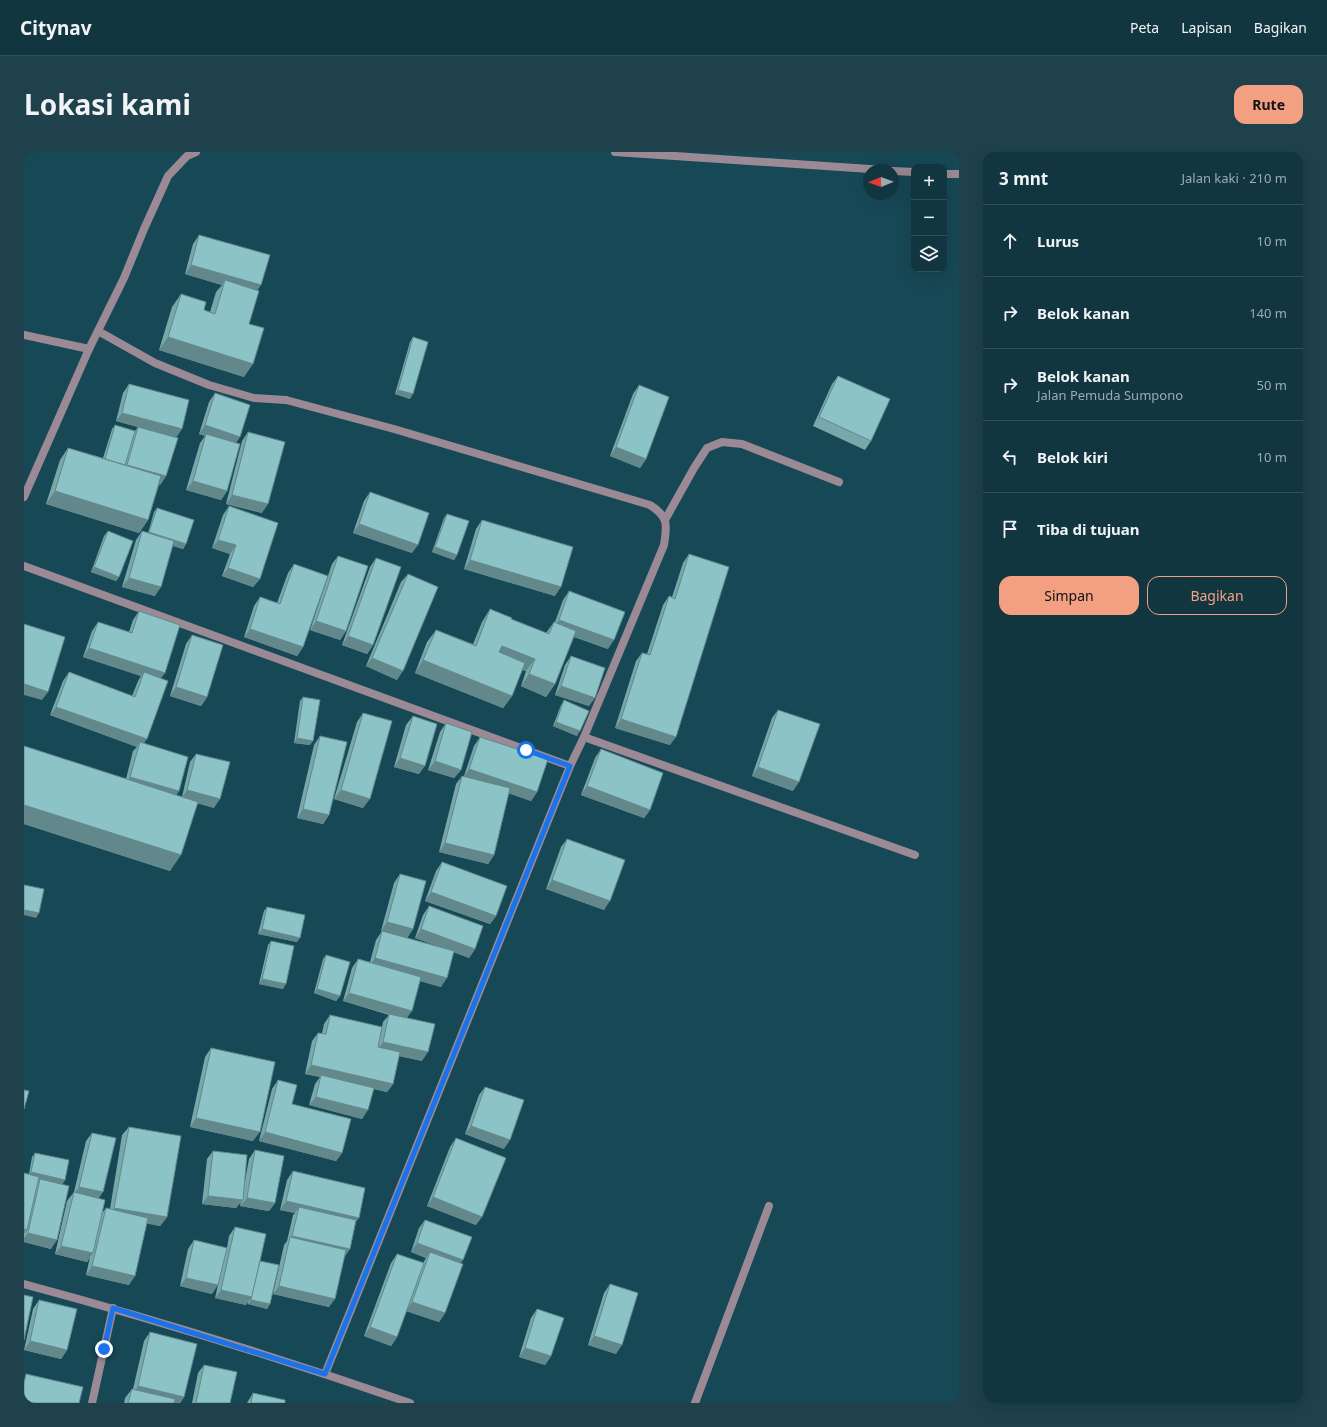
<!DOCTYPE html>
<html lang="id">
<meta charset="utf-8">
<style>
body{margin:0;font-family:"Noto Sans",sans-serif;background:#1e414b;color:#f1f3f6}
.controls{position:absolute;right:12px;top:12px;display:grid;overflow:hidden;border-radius:8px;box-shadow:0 4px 16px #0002}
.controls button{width:36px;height:36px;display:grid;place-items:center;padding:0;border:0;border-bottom:1px solid #305059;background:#113640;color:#f1f3f6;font:20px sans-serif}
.compass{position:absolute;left:839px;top:12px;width:36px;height:36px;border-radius:50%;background:#113640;box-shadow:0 4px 16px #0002;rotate:269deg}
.stop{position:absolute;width:12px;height:12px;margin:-9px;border:3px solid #1a73e8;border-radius:50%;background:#fff}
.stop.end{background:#1a73e8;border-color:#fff;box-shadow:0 1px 4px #0008}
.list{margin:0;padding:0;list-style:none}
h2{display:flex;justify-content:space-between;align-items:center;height:52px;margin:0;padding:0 16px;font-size:17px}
h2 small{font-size:13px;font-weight:400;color:#9cabb1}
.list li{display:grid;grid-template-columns:26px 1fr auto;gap:12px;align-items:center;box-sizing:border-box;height:72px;padding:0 16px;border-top:1px solid #305059}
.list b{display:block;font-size:15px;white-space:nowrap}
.list p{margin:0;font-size:13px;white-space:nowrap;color:#9cabb1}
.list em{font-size:13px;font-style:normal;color:#9cabb1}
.actions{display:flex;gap:8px;padding:12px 16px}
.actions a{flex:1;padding:9px 0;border:1px solid #f3a082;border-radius:12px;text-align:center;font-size:14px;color:#f3a082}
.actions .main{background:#f3a082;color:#111}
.icon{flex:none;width:22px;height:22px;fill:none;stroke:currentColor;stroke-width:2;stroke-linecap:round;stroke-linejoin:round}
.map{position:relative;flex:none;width:935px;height:1251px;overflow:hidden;border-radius:12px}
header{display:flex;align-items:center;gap:24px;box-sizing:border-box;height:56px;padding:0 20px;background:#113640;border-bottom:1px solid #305059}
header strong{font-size:19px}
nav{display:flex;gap:22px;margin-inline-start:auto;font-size:14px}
.intro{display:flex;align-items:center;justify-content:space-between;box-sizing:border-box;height:96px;padding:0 24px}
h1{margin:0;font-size:28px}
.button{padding:10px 18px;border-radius:12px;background:#f3a082;color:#111;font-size:14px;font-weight:700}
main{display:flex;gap:24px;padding:0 24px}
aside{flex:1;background:#113640;border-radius:12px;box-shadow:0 4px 16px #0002}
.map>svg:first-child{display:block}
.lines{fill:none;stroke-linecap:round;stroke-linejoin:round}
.lane{stroke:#9b8a95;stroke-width:8}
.street{stroke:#9b8a95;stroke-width:8}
.wall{fill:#78a8aa}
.shaded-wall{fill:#62888b}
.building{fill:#8cc3c6;stroke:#62888b}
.route{stroke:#1a73e8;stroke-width:5}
</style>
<header>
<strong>Citynav</strong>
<nav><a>Peta</a><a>Lapisan</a><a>Bagikan</a></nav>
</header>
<div class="intro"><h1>Lokasi kami</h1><a class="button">Rute</a></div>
<main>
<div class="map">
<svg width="935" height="1251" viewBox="0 0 935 1251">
<rect width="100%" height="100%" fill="#174856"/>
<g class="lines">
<g class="lane">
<path d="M74,179l57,32 54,22 45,13 32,2"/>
<path d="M671,1251l74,-197"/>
</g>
<g class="street">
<path d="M591,0l270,18"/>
<path d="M869,19l21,1"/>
<path d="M920,22h15"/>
<path d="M0,183l65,14"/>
<path d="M262,248l108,29 256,76c19,12 17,20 14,40l-80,192 -14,29 -245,608"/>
<path d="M0,345l65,-148 35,-71 20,-49 24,-53 19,-20 9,-4"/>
<path d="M641,368l29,-52 13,-20 15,-6 20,2 97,38"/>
<path d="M0,414l546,200"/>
<path d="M560,585l331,118"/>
<path d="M0,1132c130,35 259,75 386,119"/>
<path d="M68,1251l21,-95"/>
</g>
</g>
<g class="wall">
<path d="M175,83l59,55 -9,34 -5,53 -85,-27 13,-43 9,-13 23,16 6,2 6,-20 6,-7 -37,-11 8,-30z"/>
<path d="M389,185l-3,62 -15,-5 15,-52z"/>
<path d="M814,224l33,65 -6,9 -52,-24 19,-42z"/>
<path d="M105,232l47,54 -12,-4 2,42 -6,9h-1l-11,35 -9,13 -93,-29 14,-44 8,-12 35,10 9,-29 3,-4 20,6 3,-4 -22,-6 7,-28z"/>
<path d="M615,233l7,74 -6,9 -30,-12 23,-62z"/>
<path d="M191,241l21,50 -9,48 -6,9 -35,-10 14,-47 5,-7 -6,-2 10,-32z"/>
<path d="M224,280l14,81 -36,-9 16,-63z"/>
<path d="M346,340l42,61 -59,-20 11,-32z"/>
<path d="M205,354l31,73 -7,8 -31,-11 8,-22 -18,-6 11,-33z"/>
<path d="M133,356l29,36 -3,5 -10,-3 -18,50 -33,-9 14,-47 6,-9 6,2 6,-21z"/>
<path d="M423,362l10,41 -3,5 -22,-8 12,-34z"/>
<path d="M458,368l73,76 -91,-27 12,-40z"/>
<path d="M84,379l11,46 -3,4 -25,-9 13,-36z"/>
<path d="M665,402l-19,191 -55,-17 21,-67 6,-8 5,1 16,-49 6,-9 3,1 11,-34z"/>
<path d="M314,404l8,75 -6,9 -30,-10 22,-66z"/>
<path d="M352,406l-3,87 -6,9 -25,-9 28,-78z"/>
<path d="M270,412l9,83 -6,9 -53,-19 10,-31 6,-9 17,6 11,-30z"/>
<path d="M384,422l-11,106 -31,-14 35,-84z"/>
<path d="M545,439l39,58 -34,-12 -19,47 -9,13 -25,-11 5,-15 -4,-1 -10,26 -9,12 -88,-35 12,-31 9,-12 37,14 9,-22 8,-13 21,10 35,14 8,-11h1l8,-22z"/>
<path d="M115,459l22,68 -17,65 35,47 -3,4 6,2 8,-35 6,-8 18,54 -16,-5 -28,68 -146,-47v-78l102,33 7,-28 4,-4 -87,-32 13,-34 6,-9 63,24 6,-15 3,-5 -58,-19 9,-26 6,-9 31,10 4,-12z"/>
<path d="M168,483l15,62 -6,9 -31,-10 16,-52z"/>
<path d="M547,504l18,50 -34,-11 10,-30z"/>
<path d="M279,545l7,48 -16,-2 6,-42z"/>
<path d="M540,548l13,36 -24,-10 8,-21z"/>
<path d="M754,558l15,81 -41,-15 20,-58z"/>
<path d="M339,561v95l-29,-9 23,-77z"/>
<path d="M389,564l6,58 -25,-7 12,-42z"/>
<path d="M422,571l15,47 -7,8 -26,-8 12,-38z"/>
<path d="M296,584l9,79 -6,9 -26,-6 17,-73z"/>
<path d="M456,585l57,55 -6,9 -22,-8 -15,62 -6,9 -49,-12 17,-68 6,-8h2l10,-30z"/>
<path d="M577,597l49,61 -6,8 -63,-23 14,-37z"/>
<path d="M543,687l37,71 -58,-21 15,-42z"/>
<path d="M418,710l54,54 -6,8 -65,-23 11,-30z"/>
<path d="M376,722l13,55 -6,9 34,9 -26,-9 8,-23 6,-9 46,43 -6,9 -15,-6 -13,35 -21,-6 -13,37 15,43 -23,-5 -6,28 -6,8 -13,-3 -12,30 -53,-14 6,-21 5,-7 -15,-3 7,-33 6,-8h4l2,-9 6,-9 50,22 3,-15 6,-7 -46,-14 9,-33 6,-9 12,3 6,-22 6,-9h-1l13,-48z"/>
<path d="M243,755l30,35 -39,-8 6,-23z"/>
<path d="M247,789l12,48 -24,-5 9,-39z"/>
<path d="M302,803l14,41 -4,5 -22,-8 9,-34z"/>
<path d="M187,896l42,93 -63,-14 15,-70z"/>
<path d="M254,928l14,24 50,49 -6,8 -77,-20 13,-52z"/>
<path d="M461,935l19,62 -39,-15 14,-39z"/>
<path d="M105,975l38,90 -7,9 -13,-3 -18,62 -43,-10 4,-18 -3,5 -32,-8 12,-53 7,-9 12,-51 6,-8 7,66 3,14 4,-5 4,1 12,-74z"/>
<path d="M432,986l20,87 -49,-19 23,-59z"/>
<path d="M231,998l20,53 -6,8 -29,-5 1,-5 -5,7 -34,-4 5,-45 6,-8 31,35 5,-27z"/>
<path d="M11,1001l30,27 -3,4 -11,65 -27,-7v-69l5,1 3,-17z"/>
<path d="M269,1019l63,51 -6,27 -5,7 -16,51 -56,-13 11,-49 3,-4 6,-26 2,-2 -15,-3 7,-30z"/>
<path d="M401,1068l36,43 -16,50 -6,9 -33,-11 -9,26 -6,9 -27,-10 27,-73 6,-9 26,9 3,-5 -15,-6 8,-24z"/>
<path d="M211,1075l25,34 10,43 -3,5 -19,-5v-2l-2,3 -31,-7 5,-22 -8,18 -32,-8 8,-37 6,-9 33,8 2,-12z"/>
<path d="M586,1132l6,70 -28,-9 16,-52z"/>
<path d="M15,1148l28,50 -6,9 -37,-9 9,-41z"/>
<path d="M513,1157l14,47 -6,9 -26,-8 12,-39z"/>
<path d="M126,1180l34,65 -4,6h-56l1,-5 7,-9h1l11,-48z"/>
<path d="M180,1213l26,38h-38l6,-30z"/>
<path d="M229,1241l32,10h-38z"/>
</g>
<g class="shaded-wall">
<path d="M167,113l70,20 -6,9 -30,-14 -3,5 -37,-11z"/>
<path d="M144,185l85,27 -9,13 -85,-27z"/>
<path d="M374,238l15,4 -3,5 -15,-5z"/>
<path d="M98,261l60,16 -6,9 -60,-17z"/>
<path d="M181,273l35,12 -6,9 -28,-12 -1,2 -6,-2z"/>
<path d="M592,295l30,12 -6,9 -30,-12z"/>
<path d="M103,313l39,11 -6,9 -59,-18 23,2z"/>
<path d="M169,329l34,10 -6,9 -35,-10z"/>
<path d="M31,339l93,29 -9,13 -93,-29z"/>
<path d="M208,343l36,9 -6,9 -36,-9z"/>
<path d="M335,372l59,21 -6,8 -59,-20z"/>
<path d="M125,380l37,12 -3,5 -37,-12z"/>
<path d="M194,388l18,5 -6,9 -18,-6z"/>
<path d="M411,395l22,8 -3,5 -22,-8z"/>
<path d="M446,408l91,27 -6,9 -91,-27z"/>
<path d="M70,415l25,10 -3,4 -25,-9z"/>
<path d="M204,416l32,11 -7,8 -31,-11z"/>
<path d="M105,426l32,9 -6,9 -33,-9z"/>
<path d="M535,468l55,20 -6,9 -56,-20z"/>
<path d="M292,469l30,10 -6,9 -30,-10z"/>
<path d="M226,477l53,18 -6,9 -53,-19z"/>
<path d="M324,484l25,9 -6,9 -25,-9z"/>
<path d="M478,494l33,13 -9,12 -33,-13z"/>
<path d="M65,496l76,25 -7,9 -14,-10 -3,4 -58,-19z"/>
<path d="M348,506l31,13 -6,9 -31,-14z"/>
<path d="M399,508l89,36 -9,12 -88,-35z"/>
<path d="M505,522l26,10 -9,13 -25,-11z"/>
<path d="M0,532l24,8 -6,8 -18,-5z"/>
<path d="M537,534l34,12 -6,8 -34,-11z"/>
<path d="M152,535l31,10 -6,9 -31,-10z"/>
<path d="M32,555l91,32 -7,9v-6l-3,5 -87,-32z"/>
<path d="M597,567l55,18 -6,8 -55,-17z"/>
<path d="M532,570l24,9 -3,5 -24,-10z"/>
<path d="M273,586l16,3 -3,4 -16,-2z"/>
<path d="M376,606l25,8 -6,8 -25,-7z"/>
<path d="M411,609l26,9 -7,8 -26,-8z"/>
<path d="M734,615l41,15 -6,9 -41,-15z"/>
<path d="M445,617l68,23 -6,9 -68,-23z"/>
<path d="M106,625l49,14 -6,9 -49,-14z"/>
<path d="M563,634l63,24 -6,8 -63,-23z"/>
<path d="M163,638l33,9 -6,9 -33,-9z"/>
<path d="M317,638l29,9 -7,9 -29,-9z"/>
<path d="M0,653l157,50 -11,16 -146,-47z"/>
<path d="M279,657l26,6 -6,9 -26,-6z"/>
<path d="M421,691l49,12 -6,9 -49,-12z"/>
<path d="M528,728l58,21 -6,9 -58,-21z"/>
<path d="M407,740l65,24 -6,8 -65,-23z"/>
<path d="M0,758l15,3 -3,5 -12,-3z"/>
<path d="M363,770l26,7 -6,9 -26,-7z"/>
<path d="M238,777l38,9 -3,4 -39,-8z"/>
<path d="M397,777l54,20 -6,9 -54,-20z"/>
<path d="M351,806l72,20 -6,9 -72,-20z"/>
<path d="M238,827l24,5 -3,5 -24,-5z"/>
<path d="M293,837l23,7 -4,5 -22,-8z"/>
<path d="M325,841l63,18 -6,8 -63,-18z"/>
<path d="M359,890l45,10 -6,9 -45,-10z"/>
<path d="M287,913l82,19 -6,8 -66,-14v-3l-1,2 -15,-3z"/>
<path d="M292,945l52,13 -6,9 -53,-14z"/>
<path d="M172,966l64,14 -7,9 -63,-14z"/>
<path d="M447,974l39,14 -6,9 -39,-15z"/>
<path d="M241,980l77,21 -6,8 -77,-20z"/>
<path d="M7,1020l34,8 -3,5 -34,-8z"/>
<path d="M55,1035l24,5 -6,9 -24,-5z"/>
<path d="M184,1044l35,4 -7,8 -34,-4z"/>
<path d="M409,1045l49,20 -6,8 -49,-19z"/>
<path d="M223,1046l28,5 -6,8 -29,-5z"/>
<path d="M262,1049l73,17 -6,8 -54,-19 -4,6 -15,-3z"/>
<path d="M90,1056l53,9 -7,9 -52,-9z"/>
<path d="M0,1077l3,1 -3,4z"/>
<path d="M4,1081l29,7 -6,9 -27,-7v-4z"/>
<path d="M268,1084l58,13 -7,8 -53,-18z"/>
<path d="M393,1091l46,17 -6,9 -27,-17 -4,6 -15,-6z"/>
<path d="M37,1094l32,7 -6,9 -32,-8z"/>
<path d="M68,1114l43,10 -6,9 -43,-10z"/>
<path d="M162,1126l32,7 -6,9 -32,-8z"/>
<path d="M255,1134l56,13 -6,8 -56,-13z"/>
<path d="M197,1138l31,7 -6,8 -31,-7z"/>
<path d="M227,1148l19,4 -3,5 -19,-5z"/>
<path d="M388,1150l33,11 -6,9 -33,-11z"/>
<path d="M346,1175l27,10 -6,9 -27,-10z"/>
<path d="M570,1184l28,9 -6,9 -28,-9z"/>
<path d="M6,1189l37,9 -6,9 -37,-9z"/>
<path d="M501,1196l26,8 -6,9 -26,-8z"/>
<path d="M114,1234l46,11 -4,6h-12l-36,-8z"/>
</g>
<g class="building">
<path d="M175,83l71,20 -9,30 -70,-20z"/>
<path d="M201,128l34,11 -10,33 15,4 -11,36 -85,-27 13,-43 25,8 -2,8 11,4z"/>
<path d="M389,185l15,5 -15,52 -15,-4z"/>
<path d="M814,224l52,23 -19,42 -52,-24z"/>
<path d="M105,232l60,16 -7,29 -60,-16z"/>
<path d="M615,233l30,12 -23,62 -30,-12z"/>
<path d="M191,241l35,12 -10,32 -35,-12z"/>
<path d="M91,273l20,6 -10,34 -20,-6z"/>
<path d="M114,275l40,11 -12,38 -39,-11z"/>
<path d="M224,280l37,10 -17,62 -36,-9z"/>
<path d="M182,282l34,10 -13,47 -34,-10z"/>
<path d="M44,296l93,28 -13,44 -93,-29z"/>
<path d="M346,340l59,21 -11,32 -59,-21z"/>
<path d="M205,354l49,17 -18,56 -32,-11 8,-23 -18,-5z"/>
<path d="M133,356l37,12 -8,24 -37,-12z"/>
<path d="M423,362l22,7 -12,34 -22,-8z"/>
<path d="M458,368l91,27 -12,40 -91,-27z"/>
<path d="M84,379l25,10 -14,36 -25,-10z"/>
<path d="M118,379l32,10 -13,46 -32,-9z"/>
<path d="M665,402l40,13 -53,170 -55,-18 21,-66 8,2 19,-59 6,3z"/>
<path d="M314,404l30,10 -22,65 -30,-10z"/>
<path d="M352,406l25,9 -28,78 -25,-9z"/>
<path d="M270,412l34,12 -25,71 -53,-18 10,-32 20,7z"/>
<path d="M384,422l30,13 -35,84 -31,-13z"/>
<path d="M545,439l56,21 -11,28 -55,-20z"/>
<path d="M466,457l22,9 -1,1 38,15 5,-12 22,9 -21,53 -26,-10 6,-15 -33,-13 -3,6 26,11 -13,33 -89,-36 13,-30 40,16z"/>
<path d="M115,459l41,14 -15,48 -76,-25 9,-26 34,11z"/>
<path d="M0,472l41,13 -17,55 -24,-8z"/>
<path d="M168,483l31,10 -16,52 -31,-10z"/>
<path d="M547,504l34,12 -10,30 -34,-12z"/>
<path d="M45,520l66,25 9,-25 24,9 -21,58 -91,-32z"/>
<path d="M279,545l17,3 -7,41 -16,-3z"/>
<path d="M540,548l25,11 -9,20 -24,-9z"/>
<path d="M754,558l42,14 -21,58 -41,-15z"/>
<path d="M339,561l29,8 -22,78 -29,-9z"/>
<path d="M389,564l24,8 -12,42 -25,-8z"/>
<path d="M422,571l26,9 -11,38 -26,-9z"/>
<path d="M296,584l27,6 -18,73 -26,-6z"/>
<path d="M456,585l68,22 -11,33 -68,-23z"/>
<path d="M116,590l48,15 -9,34 -49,-14z"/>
<path d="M0,594l174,56 -17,53 -157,-50z"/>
<path d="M577,597l62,24 -13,37 -63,-24z"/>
<path d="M172,602l34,8 -10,37 -33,-9z"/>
<path d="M438,624l48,12 -16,67 -49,-12z"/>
<path d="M543,687l58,21 -15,41 -58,-21z"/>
<path d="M418,710l65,24 -11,30 -65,-24z"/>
<path d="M376,722l26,7 -13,48 -26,-7z"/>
<path d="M0,733l20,4 -5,24 -15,-3z"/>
<path d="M405,754l54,20 -8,23 -54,-20z"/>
<path d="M243,755l38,8 -5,23 -38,-9z"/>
<path d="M358,779l72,20 -7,27 -72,-20z"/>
<path d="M247,789l23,5 -8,38 -24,-5z"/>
<path d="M302,803l24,7 -10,34 -23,-7z"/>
<path d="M334,807l63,18 -9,34 -63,-18z"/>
<path d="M365,862l46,10 -7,28 -45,-10z"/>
<path d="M306,863l52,12 -4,20 22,5 -7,32 -82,-19 7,-32 8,1z"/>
<path d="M187,896l64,14 -15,70 -64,-14z"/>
<path d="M297,923l53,13 -6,22 -52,-13z"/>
<path d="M254,928l19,5 -5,19 59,15 -9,34 -77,-21z"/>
<path d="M461,935l39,13 -14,40 -39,-14z"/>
<path d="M0,938l5,1 -5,18z"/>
<path d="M105,975l52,9 -14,81 -53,-9z"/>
<path d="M68,981l24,5 -13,54 -24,-5z"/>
<path d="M432,986l50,20 -24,59 -49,-20z"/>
<path d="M231,998l29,6 -9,47 -28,-5z"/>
<path d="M189,999l34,4 -4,45 -35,-4z"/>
<path d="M11,1001l34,7 -4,20 -34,-8z"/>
<path d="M269,1019l72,17 -6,30 -73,-17z"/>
<path d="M0,1021l15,4 -12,53 -3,-1z"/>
<path d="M16,1027l29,7 -12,54 -29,-7z"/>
<path d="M50,1040l31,8 -12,53 -32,-7z"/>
<path d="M275,1055l57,13 -6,29 -58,-13z"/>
<path d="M82,1056l42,10 -13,58 -43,-10z"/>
<path d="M401,1068l47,17 -9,23 -46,-17z"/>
<path d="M211,1075l31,7 -14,63 -31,-7z"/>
<path d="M266,1085l56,13 -11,49 -56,-13z"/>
<path d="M170,1088l33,8 -9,37 -32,-7z"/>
<path d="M406,1100l33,12 -18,49 -33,-11z"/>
<path d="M373,1102l27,9 -27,74 -27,-10z"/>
<path d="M236,1109l19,4 -9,39 -19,-4z"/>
<path d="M586,1132l28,9 -16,52 -28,-9z"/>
<path d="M0,1143l9,2 -9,43z"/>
<path d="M15,1148l38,9 -10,41 -37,-9z"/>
<path d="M513,1157l27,9 -13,38 -26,-8z"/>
<path d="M126,1180l47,12 -13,53 -46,-11z"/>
<path d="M180,1213l33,7 -7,31h-34z"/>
<path d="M2,1222l57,13 -4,16h-55v-20z"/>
<path d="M108,1237l43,10 -1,4h-46z"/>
<path d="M229,1241l32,7v3h-34z"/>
</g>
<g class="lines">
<path class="route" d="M80,1197l9,-41 212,66 245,-608 -44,-16"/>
</g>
</svg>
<div class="controls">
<button>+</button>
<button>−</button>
<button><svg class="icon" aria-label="layers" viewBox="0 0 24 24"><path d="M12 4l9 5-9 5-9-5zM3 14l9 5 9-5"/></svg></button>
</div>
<svg class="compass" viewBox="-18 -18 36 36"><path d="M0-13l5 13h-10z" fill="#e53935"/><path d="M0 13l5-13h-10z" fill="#9cabb1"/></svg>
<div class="stop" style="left:502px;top:598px"></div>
<div class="stop end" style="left:80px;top:1197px"></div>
</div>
<aside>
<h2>3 mnt<small>Jalan kaki · 210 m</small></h2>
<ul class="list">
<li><svg class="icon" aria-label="ahead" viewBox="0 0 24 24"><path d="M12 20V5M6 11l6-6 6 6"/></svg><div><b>Lurus</b></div><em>10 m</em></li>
<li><svg class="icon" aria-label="right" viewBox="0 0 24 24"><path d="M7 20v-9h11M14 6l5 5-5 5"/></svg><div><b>Belok kanan</b></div><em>140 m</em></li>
<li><svg class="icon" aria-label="right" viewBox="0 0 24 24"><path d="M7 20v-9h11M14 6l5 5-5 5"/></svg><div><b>Belok kanan</b><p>Jalan Pemuda Sumpono</p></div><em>50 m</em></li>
<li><svg class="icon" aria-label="left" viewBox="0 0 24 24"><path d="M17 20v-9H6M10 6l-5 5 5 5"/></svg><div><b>Belok kiri</b></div><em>10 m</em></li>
<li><svg class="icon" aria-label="arrive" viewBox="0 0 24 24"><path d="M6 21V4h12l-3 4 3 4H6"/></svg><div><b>Tiba di tujuan</b></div></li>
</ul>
<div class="actions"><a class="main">Simpan</a><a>Bagikan</a></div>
</aside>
</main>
